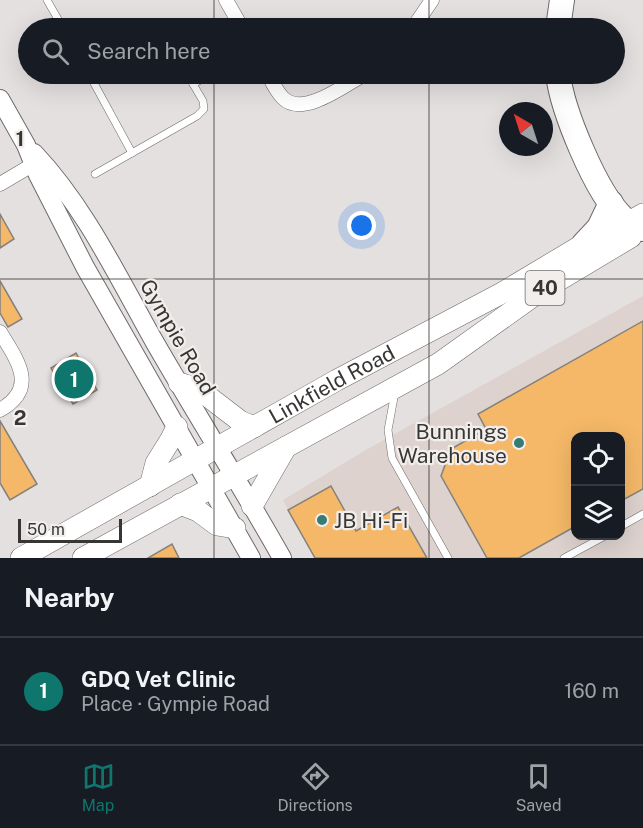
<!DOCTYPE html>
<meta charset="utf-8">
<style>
body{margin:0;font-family:"Public Sans",sans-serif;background:#20242c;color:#f1f3f6}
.controls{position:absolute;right:18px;bottom:18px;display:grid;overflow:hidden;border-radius:12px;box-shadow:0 6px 24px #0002}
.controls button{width:54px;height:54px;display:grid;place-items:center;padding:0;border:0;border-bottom:2px solid #363941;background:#171b24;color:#f1f3f6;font:30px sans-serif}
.compass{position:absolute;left:499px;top:102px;width:54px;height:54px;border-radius:50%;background:#171b24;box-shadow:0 6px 24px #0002;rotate:321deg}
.scale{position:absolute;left:18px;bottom:15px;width:104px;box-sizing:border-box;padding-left:6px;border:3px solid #383635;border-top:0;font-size:16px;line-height:21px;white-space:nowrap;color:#383635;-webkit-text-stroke:4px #f1eeec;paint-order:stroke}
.you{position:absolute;left:362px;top:226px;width:21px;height:21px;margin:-15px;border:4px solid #fff;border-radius:50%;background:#1a73e8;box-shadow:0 0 0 9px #1a73e833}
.badge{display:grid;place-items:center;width:39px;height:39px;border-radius:50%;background:#0f766e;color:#fff;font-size:20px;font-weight:700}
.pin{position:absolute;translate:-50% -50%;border:3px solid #fff;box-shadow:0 2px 6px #0006}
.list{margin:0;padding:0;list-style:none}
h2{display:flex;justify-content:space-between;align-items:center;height:78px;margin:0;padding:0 24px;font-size:26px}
h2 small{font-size:20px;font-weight:400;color:#9ea1a6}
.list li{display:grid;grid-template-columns:39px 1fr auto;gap:18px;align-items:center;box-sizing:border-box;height:108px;padding:0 24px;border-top:2px solid #363941}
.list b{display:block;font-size:22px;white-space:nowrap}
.list p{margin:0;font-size:20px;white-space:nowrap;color:#9ea1a6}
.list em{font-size:20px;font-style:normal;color:#9ea1a6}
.icon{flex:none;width:33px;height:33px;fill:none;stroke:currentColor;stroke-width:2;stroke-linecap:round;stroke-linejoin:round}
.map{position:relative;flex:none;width:643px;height:558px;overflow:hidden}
.search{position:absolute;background:#171b24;box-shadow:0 6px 24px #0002;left:18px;right:18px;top:18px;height:66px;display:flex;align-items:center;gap:15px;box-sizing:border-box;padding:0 21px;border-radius:33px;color:#9ea1a6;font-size:22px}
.sheet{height:186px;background:#171b24}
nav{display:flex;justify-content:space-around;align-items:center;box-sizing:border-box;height:84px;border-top:2px solid #363941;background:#171b24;font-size:16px;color:#9ea1a6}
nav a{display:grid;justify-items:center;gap:3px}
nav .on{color:#0f766e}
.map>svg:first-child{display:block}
.built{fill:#ddd2cd;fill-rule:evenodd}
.building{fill:#f4b868;stroke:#83817e;stroke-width:1.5}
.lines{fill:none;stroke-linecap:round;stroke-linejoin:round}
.service-casing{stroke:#6e6a69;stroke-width:8}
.minor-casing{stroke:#6e6a69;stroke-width:15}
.secondary-casing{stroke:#6e6a69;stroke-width:20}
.primary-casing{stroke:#6e6a69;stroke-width:22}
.motorway-casing{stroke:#6e6a69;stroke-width:26}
.service{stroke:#fff;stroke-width:7}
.minor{stroke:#fff;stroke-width:14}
.secondary{stroke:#fff;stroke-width:18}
.primary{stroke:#fff;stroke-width:21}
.motorway{stroke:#fff;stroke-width:24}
.grid{fill:none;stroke:#383635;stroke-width:1.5;stroke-opacity:0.55}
.poi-dot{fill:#367c74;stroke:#f1eeec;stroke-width:2}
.labels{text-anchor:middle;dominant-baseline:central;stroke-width:4.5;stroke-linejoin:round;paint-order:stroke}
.shield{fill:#f1eeec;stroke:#706d6c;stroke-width:1.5}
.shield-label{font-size:20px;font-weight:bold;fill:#383635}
.street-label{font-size:21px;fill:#383635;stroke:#f1eeec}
.poi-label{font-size:21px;fill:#383635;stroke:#f1eeec;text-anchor:end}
.grid-label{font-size:20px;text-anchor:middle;font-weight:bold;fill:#383635;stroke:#f1eeec;stroke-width:4.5;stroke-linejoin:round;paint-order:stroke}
</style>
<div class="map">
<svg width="643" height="558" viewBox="0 0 643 558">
<rect width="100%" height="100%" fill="#e4e0df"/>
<path class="built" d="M643,296v262h-328l-32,-58 81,-49zM576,436h44v100h-44z"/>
<g class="building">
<path d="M0,214l14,25 -14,9z"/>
<path d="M0,281l22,38 -14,8 -8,-14z"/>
<path d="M643,321v168l-22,12v-65h-45v90l-57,32h-32l-46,-82 10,-27 35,-20 -8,-15z"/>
<path d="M76,353l21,37 -24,14 -22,-36z"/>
<path d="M0,421l37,63 -27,16 -10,-17z"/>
<path d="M331,486l25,45 42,-24 29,51h-112l-27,-48z"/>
<path d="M172,544l7,14h-31z"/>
</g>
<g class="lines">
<g class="service-casing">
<g id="service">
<path d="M47,0l16,28"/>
<path d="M152,28h4"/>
<path d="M89,74l43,79"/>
<path d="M188,74l5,10"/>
<path d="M95,174l102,-58 7,-7 -1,-8 -10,-17 19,-10"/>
<path d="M395,392l-7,38 4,28 56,100"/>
<path d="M620,527l23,-13"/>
<path d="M564,558l41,-22"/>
</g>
</g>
<g class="minor-casing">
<g id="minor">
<path d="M226,0l16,28"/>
<path d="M413,28l19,-28"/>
<path d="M268,74c4,8 8,17 15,24 20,20 63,-14 82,-24"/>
<path d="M0,184l34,-20"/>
<path d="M0,332c17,28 39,56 0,78"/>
</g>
</g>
<g class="secondary-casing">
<g id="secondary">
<path d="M0,99l26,46 12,30 47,92 166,291"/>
<path d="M34,153c51,54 84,124 120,188 42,73 87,144 128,217"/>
</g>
</g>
<g class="primary-casing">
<g id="primary">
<path d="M179,383l18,5 43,33 14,6"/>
<path d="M150,486l6,-23 15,-24 6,-12"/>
<path d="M180,504l18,7 19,14 18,3"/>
<path d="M252,506l34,-59"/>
<path id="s1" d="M21,558l316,-178 165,-87 82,-49 24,-10 35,-20"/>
<path d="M83,558l355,-194 101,-72 92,-55"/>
</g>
</g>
<g class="motorway-casing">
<g id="motorway">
<path d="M558,28l4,-28"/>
<path d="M558,74c4,36 38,119 65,144 6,6 12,8 20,11"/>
<path d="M584,244l15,-16 12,-25"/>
</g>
</g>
<use href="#service" class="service"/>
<use href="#minor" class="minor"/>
<use href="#secondary" class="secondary"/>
<use href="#primary" class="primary"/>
<use href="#motorway" class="motorway"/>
</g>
<path class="grid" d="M214,0v28M429,0v28M214,74v484M429,74v484M0,279h643"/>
<g class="poi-dot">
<circle cx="519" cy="443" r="6"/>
<circle cx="322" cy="520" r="6"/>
</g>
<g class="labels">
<rect class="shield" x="525.5" y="271" width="39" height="34" rx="4.5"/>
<g class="shield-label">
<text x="545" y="288">40</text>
</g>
<g class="street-label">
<text transform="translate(178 337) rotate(60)">Gympie Road</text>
<text stroke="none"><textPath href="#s1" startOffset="356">Linkfield Road</textPath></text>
</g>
<g class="poi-label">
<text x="507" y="431">Bunnings<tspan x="507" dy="24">Warehouse</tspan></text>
<text x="334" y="520" text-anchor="start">JB Hi-Fi</text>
</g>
</g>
<g class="grid-label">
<text x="20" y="146">1</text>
<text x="20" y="425">2</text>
</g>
</svg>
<div class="controls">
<button><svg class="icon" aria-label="locate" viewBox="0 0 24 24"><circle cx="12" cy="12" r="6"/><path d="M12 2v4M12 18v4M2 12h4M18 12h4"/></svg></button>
<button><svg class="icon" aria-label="layers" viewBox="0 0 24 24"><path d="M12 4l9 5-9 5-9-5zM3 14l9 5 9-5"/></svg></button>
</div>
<svg class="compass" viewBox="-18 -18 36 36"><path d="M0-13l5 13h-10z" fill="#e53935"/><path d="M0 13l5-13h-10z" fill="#9ea1a6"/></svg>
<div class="scale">50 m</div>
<div class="you"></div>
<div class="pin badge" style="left:74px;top:379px">1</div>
<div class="search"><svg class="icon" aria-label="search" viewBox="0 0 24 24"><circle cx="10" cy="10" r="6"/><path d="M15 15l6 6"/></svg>Search here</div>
</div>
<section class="sheet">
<h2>Nearby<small></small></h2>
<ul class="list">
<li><span class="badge">1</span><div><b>GDQ Vet Clinic</b><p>Place · Gympie Road</p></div><em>160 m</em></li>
</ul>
</section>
<nav>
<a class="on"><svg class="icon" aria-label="map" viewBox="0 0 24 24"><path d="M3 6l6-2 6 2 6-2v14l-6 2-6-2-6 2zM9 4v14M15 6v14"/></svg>Map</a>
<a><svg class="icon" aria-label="directions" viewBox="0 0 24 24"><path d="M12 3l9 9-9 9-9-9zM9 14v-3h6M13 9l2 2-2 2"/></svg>Directions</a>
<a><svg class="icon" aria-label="saved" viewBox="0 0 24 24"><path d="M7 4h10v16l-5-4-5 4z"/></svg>Saved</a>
</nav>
